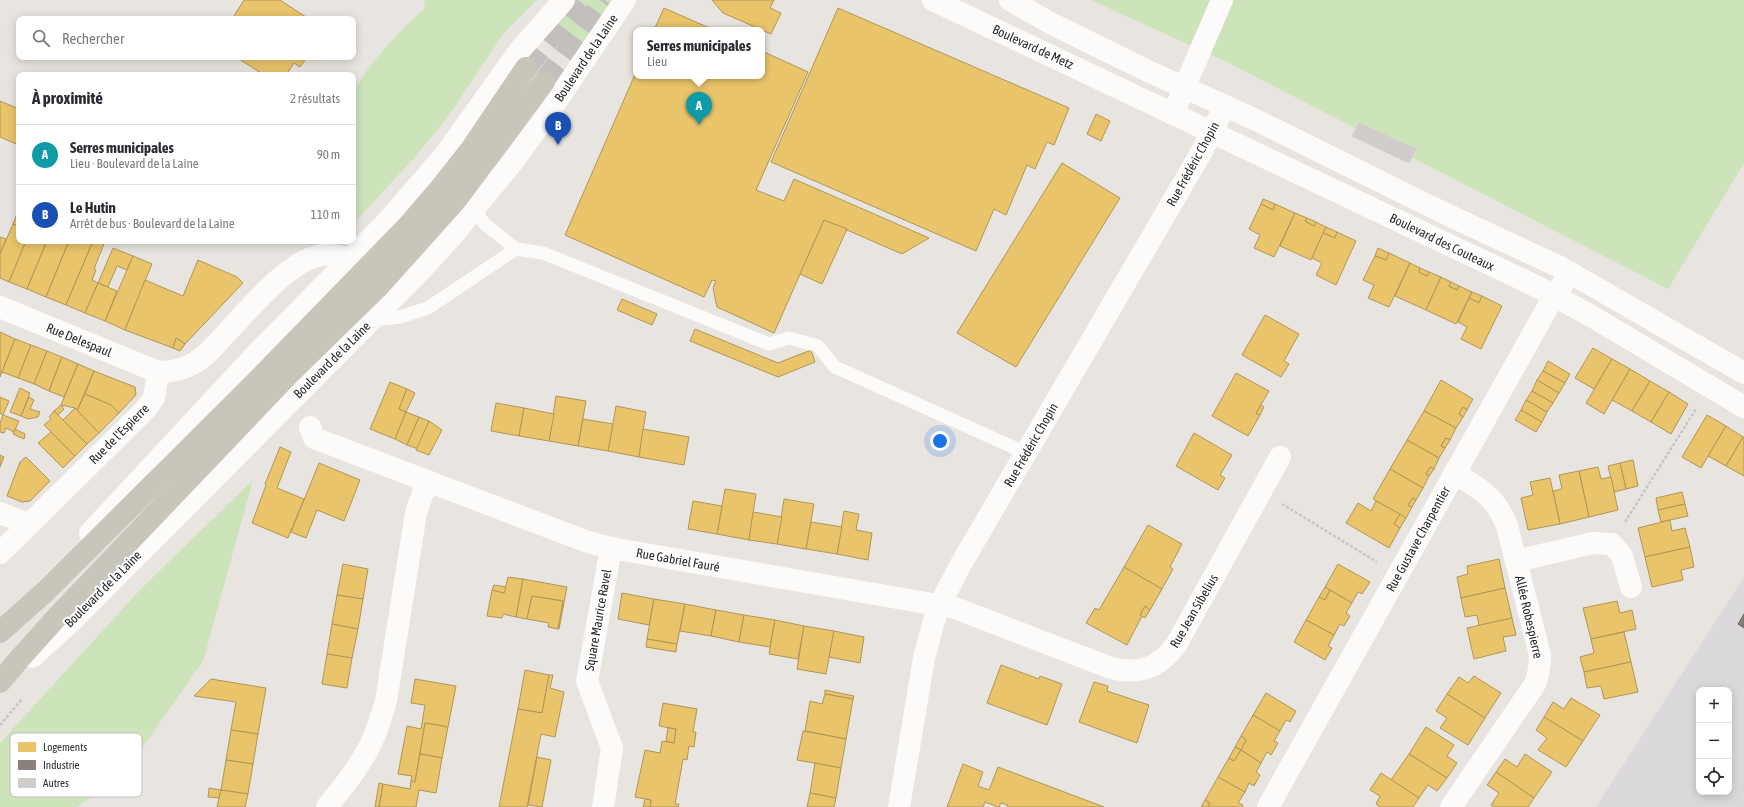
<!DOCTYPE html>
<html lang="fr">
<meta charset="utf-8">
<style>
body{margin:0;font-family:"Asap Condensed",sans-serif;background:#f2f2f3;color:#2b2b33}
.controls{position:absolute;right:12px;bottom:12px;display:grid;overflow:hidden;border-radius:8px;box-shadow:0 2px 10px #0003}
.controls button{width:36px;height:36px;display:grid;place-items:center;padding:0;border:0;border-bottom:1px solid #e1e1e2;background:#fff;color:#2b2b33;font:20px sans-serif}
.you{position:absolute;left:940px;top:441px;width:14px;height:14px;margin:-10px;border:3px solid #fff;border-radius:50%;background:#1a73e8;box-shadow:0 0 0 6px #1a73e833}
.badge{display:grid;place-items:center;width:26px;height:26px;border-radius:50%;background:#0b8043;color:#fff;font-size:13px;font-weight:700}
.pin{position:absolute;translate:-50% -33px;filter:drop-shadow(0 1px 2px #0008)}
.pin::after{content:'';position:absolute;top:21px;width:14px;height:12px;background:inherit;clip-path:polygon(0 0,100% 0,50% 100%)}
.popup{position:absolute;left:633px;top:27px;width:132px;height:52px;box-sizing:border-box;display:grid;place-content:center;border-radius:8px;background:#fff;filter:drop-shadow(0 1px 3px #0005);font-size:13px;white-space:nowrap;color:#7c7c81}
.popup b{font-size:15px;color:#2b2b33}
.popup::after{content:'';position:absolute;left:50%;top:100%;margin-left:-8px;border:8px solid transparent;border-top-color:#fff}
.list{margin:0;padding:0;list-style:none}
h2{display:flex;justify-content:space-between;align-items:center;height:52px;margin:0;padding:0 16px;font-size:17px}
h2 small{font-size:13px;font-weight:400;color:#7c7c81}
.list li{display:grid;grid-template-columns:26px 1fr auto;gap:12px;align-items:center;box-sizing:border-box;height:60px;padding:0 16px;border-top:1px solid #e1e1e2}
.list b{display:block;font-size:15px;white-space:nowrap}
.list p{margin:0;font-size:13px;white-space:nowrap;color:#7c7c81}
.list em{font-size:13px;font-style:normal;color:#7c7c81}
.icon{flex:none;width:22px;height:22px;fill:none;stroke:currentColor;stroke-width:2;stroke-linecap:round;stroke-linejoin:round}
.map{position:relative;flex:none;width:1744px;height:807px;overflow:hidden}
.search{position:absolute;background:#fff;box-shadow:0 2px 10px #0003;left:16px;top:16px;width:340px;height:44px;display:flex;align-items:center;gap:10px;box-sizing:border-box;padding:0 14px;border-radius:8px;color:#7c7c81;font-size:15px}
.panel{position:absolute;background:#fff;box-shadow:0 2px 10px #0003;left:16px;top:72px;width:340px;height:172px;border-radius:8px}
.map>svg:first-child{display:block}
.industrial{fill:#dcd9dc;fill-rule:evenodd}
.green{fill:#cde3ba}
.homes{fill:#e9c46a;stroke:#b09657}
.industry{fill:#8a817c;stroke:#6d6763}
.building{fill:#cfccc9;stroke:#d3d0cc}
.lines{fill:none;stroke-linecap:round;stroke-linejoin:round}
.primary-tunnel{stroke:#c2bfbc;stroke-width:22;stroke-dasharray:22 11;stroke-linecap:butt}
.path{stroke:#c6c6c5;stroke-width:2.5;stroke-dasharray:3 2;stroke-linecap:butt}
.lane{stroke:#fcfbfa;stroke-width:13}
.street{stroke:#fcfbfa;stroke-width:22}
.secondary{stroke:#fcfbfa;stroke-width:22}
.primary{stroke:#c8c5ba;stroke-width:22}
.labels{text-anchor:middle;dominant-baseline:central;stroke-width:4;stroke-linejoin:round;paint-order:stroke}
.street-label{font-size:13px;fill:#2a2a2a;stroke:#fff}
.key{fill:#fff;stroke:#bfbfbf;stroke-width:1}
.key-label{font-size:11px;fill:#2a2a2a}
</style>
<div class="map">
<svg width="1744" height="807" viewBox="0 0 1744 807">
<rect width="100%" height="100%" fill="#e8e4e0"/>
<path class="industrial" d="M1744,577v230h-148zM1699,690h30v102h-30z"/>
<g class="green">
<path d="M425,0h112l-33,33 -57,85 -32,39 -62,67v-132c18,-31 44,-59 71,-83z"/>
<path d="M573,0h44l-38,56 -39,-21z"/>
<path d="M1091,0h653v163l-76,126 -441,-227z"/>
<path d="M253,480l-50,181 -82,117 -45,29h-76v-64l141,-154z"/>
</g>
<g class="homes">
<path d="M244,0h36l29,19h-77z"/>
<path d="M712,0h62l-4,8 11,5 -10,21 -48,-21z"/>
<path d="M664,8l50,22h-60z"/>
<path d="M838,8l231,100 -15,37 -7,-3 -12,27 -8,-4 -21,50 -12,-6 -18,42 -205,-89z"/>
<path d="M762,51l46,21 -52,118 28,11 10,-22 135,59 -27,16 -78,-34 -50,113 -57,-26 -4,-19 3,-7 -4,-1 -8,17 -139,-62 71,-163v4h126z"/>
<path d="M236,57h71l-7,10 -6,-4 -8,12h-22z"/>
<path d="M0,101l19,8v36l-19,-8z"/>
<path d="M1096,114l14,7 -9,20 -14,-7z"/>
<path d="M1062,163l58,35 -104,169 -59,-34z"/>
<path d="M1263,199l12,5 -2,6 -12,-6z"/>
<path d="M1261,204l12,6 2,-6 20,9 -21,44 -20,-9 6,-13 -11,-6z"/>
<path d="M19,209v17l-6,-2z"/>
<path d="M1295,213l12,5 -2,3 9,5 2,-4 10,5 -15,33 -31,-14z"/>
<path d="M1307,218l9,4 -2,4 -9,-5z"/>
<path d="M824,220l23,9 -25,55 -22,-10z"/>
<path d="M13,224l6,2v15h7l-17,41 -9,-4v-24z"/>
<path d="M1326,227l11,5 -2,6 -12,-5z"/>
<path d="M1337,232l19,9 -20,44 -20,-10 6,-12 -10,-5 11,-25 12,5z"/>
<path d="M0,237l6,2 -6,15z"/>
<path d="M26,241h15l5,2 -19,46 -18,-7z"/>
<path d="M47,241h22l-23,56 -19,-8z"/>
<path d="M69,241h24l-27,64 -20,-8z"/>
<path d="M93,241l11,3 -10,25 2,1 -4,10 6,3 -13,30 -19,-8z"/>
<path d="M113,248l20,8 -6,14 -10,-4 -9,21 -10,-4z"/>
<path d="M1378,248l11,5 -3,7 -11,-4z"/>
<path d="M1389,253l21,10 -21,44 -21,-9 6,-13 -11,-5 12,-24 11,4z"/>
<path d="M133,256l19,8 -27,66 -20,-9z"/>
<path d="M198,260l39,17 6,6 -58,61 -9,-6 -3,10 -48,-18 20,-50 38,16z"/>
<path d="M1410,263l10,5 -1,4 8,4 2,-4 12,5 -15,33 -31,-14z"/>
<path d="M1420,268l9,4 -2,4 -8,-4z"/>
<path d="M1441,277l10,5 -2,4 8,4 2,-4 13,6 -16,32 -30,-14z"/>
<path d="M1451,282l8,4 -2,4 -8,-4z"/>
<path d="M98,283l19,8 -12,30 -20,-8z"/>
<path d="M1472,292l10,4 -3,7 -10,-5z"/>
<path d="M1482,296l20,10 -21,43 -20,-10 6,-12 -9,-5 11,-24 10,5z"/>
<path d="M622,299l35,15 -5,11 -35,-15z"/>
<path d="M1265,315l34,19 -15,27 5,3 -8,13 -39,-22z"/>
<path d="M695,329l83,34 33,-13 4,12 -37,15 -88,-36z"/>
<path d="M0,332l15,7 -15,38z"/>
<path d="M176,338l9,6 -5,7 -7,-3z"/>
<path d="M15,339l16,6 -13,33 -16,-6z"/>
<path d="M31,345l16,6 -13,33 -16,-6z"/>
<path d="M1593,348l19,11 -18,30 -19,-11z"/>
<path d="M47,351l15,6 -13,34 -15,-7z"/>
<path d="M62,357l16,7 -14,33 -15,-6z"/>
<path d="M1612,359l18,10 -26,45 -18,-11z"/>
<path d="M1548,361l22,13 -5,9 -22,-12z"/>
<path d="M78,364l16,7 -17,40 -2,-3 -14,-3z"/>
<path d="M1630,369l20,12 -18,30 -20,-11z"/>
<path d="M94,371l41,16 1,8 -17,18 -8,-8 -26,-11z"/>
<path d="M1543,371l22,12 -6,10 -22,-13z"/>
<path d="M1236,373l33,18 -13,22 4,2 -12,21 -36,-20z"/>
<path d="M1441,380l32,19 -6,11 -4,-3 -4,7 4,3 -7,11 -32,-17z"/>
<path d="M1537,380l22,13 -6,10 -21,-12z"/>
<path d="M1650,381l19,11 -18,30 -19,-11z"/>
<path d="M390,382l17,7 -8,20 7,3 -11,27 -25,-10z"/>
<path d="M20,388l10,5 -9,23 -11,-4z"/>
<path d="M407,389l8,4 -9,19 -7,-3z"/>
<path d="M1532,391l21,12 -6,9 -21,-12z"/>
<path d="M1669,392l19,12 -17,30 -20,-12z"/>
<path d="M85,394l26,11 8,8 -20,20 -22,-22z"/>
<path d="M556,396l30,5 -8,45 -29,-5z"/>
<path d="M0,397l9,4 -6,14 -3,-2z"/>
<path d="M29,397l5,3 -4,9 10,3 -2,5 -10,2 -7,-3z"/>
<path d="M1526,400l21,12 -5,10 -21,-12z"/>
<path d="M496,403l28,5 -5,28 -28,-5z"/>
<path d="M61,405l3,4 -6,6 -4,-4z"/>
<path d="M1261,405l3,2 -4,8 -4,-2z"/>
<path d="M616,406l30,6 -7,45 -31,-6z"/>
<path d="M1463,407l4,3 -4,7 -4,-3z"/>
<path d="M75,408l24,25 -12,11 -24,-24z"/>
<path d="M524,408l30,6 -5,27 -30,-5z"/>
<path d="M1521,410l21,12 -6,10 -21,-12z"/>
<path d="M54,411l33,33 -12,12 -31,-31 7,-6 -2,-2z"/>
<path d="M1424,411l32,17 -6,12 -4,-2 -5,8 4,2 -6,10 -32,-18z"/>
<path d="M406,412l13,5 -12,28 -12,-6z"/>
<path d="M3,415l16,6 -5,11 -8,-4 -2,5 -4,-1v-9z"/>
<path d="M1707,415l19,11 -25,42 -19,-11z"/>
<path d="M419,417l10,4 -11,28 -11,-4z"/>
<path d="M583,419l30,5 -5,27 -30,-5z"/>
<path d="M429,421l13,9 -13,25 -13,-5z"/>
<path d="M1726,426l17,11 -17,29 -18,-10z"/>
<path d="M15,429l10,5 -1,5 -11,-5z"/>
<path d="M643,429l46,8 -5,28 -45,-8z"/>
<path d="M51,432l24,24 -12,12 -25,-25z"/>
<path d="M1194,433l38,22 -12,20 5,3 -7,12 -42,-24z"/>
<path d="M1743,437h1v39l-18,-10z"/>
<path d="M1446,438l4,2 -5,8 -4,-2z"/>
<path d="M1407,440l32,18 -5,11 -4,-2 -4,7 3,2 -6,12 -33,-19z"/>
<path d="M280,447l11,5 -14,36 27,11 -16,39 -36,-15 14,-38 -1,-1z"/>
<path d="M0,455l4,2 -4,10z"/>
<path d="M26,457l24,24 -20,20 -8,1 -15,-6 13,-34z"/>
<path d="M1633,460l5,26 -12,3 -6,-26z"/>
<path d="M319,463l41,17 -16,41 -27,-11 -11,28 -15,-6z"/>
<path d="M1620,463l6,26 -12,3 -6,-26z"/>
<path d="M1430,467l4,2 -5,7 -3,-2z"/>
<path d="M1598,467l3,12 10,-2 7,33 -29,7 -10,-46z"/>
<path d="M1390,469l33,19 -7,12 -3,-2 -5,7 4,2 -6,11 -33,-19z"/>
<path d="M1579,471l10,46 -29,7 -7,-33 9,-2 -3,-14z"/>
<path d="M1550,478l10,46 -32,6 -7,-32 12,-3 -3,-13z"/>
<path d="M725,489l31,5 -7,46 -32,-6z"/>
<path d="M1682,492l3,12 -27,6 -2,-12z"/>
<path d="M1413,498l3,2 -4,7 -4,-2z"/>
<path d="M784,499l30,5 -8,45 -29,-5z"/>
<path d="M693,501l29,5 -5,28 -29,-5z"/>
<path d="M1376,501l24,13 -6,10 6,4 -11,20 -43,-25 12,-20 13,8z"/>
<path d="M1685,504l3,12 -27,6 -3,-12z"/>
<path d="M844,511l15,3 -3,16 16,3 -4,27 -31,-6z"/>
<path d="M753,512l29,5 -5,27 -28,-4z"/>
<path d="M1400,514l6,4 -6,10 -6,-4z"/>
<path d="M1670,520l2,11 13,-3 5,19 -45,10 -7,-29z"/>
<path d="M811,522l31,5 -5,27 -31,-5z"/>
<path d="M1148,525l34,19 -12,23 3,2 -11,20 -38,-22z"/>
<path d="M1690,547l4,20 -13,3 2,10 -31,7 -7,-30z"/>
<path d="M1499,559l6,29 -44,10 -4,-21 11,-3 -1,-8z"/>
<path d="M343,564l25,5 -5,30 -26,-4z"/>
<path d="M1338,564l32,18 -8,12 -4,-2 -6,11 -27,-16z"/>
<path d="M1124,567l38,22 -12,21 -5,-4 -5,9 2,1 -15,29 -41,-22 9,-15 4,2z"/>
<path d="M508,577l15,2 -7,38 -13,-3 -1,4 -15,-2 5,-26 12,3z"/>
<path d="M523,579l44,8 -8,42h-1l5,-28 -31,-5 -5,23 -11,-2z"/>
<path d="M494,585l12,2 -2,6 -12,-3z"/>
<path d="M1325,587l5,3 -5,10 -6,-3z"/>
<path d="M1505,588l7,30 -33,8 -2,-11 -12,2 -4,-19z"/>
<path d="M1330,590l22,13 -6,10 4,3 -6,10 -4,-2 -6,11 -28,-15 13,-23 6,3z"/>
<path d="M622,593l32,6 -5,26 -31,-6z"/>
<path d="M337,595l26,4 -5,30 -26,-5z"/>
<path d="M532,596l31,5 -5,28 -10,-2 1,-4 -22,-4z"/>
<path d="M654,599l31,5 -8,40 -30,-5z"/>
<path d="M1617,601l3,12 12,-3 4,19 -45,10 -8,-31z"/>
<path d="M685,604l31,6 -5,26 -31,-5z"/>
<path d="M1145,606l5,4 -5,8 -5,-3z"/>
<path d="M716,610l28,5 -5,27 -28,-6z"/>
<path d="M744,615l31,5 -5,27 -31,-5z"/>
<path d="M1512,618l4,17 -13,2 3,14 -32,8 -7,-31z"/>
<path d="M775,620l29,6 -6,33 -29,-5z"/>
<path d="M1306,620l28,15 -6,11 4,2 -7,12 -31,-18z"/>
<path d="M332,624l26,5 -6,29 -25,-4z"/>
<path d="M804,626l30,5 -8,43 -29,-5z"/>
<path d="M834,631l30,6 -4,26 -31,-6z"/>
<path d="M1624,632l7,30 -47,10 -4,-15 14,-4 -3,-14z"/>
<path d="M647,639l30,5 -1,8 -30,-5z"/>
<path d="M327,654l25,4 -5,30 -25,-4z"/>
<path d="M1631,662l7,30 -34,7 -3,-13 -14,2 -3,-16z"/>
<path d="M1001,665l38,14 1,-3 22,8 -15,41 -60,-22z"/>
<path d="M525,670l24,5 -7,38 -24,-4z"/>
<path d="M549,675h4l-3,13 14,4 -9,45 -14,-3 -14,73h-28l19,-98 24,4z"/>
<path d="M1474,676l27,17 -16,25 -38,-24 12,-17 9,6z"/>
<path d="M211,679l55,9 -8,46 -27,-4 5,-28 -42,-6z"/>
<path d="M415,679l41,7 -8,41 -23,-4 -10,59 -4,-1 1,-5 -14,-2 9,-48 14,3 4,-24 -14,-2z"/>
<path d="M1094,682l14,4 -1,5 42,14 -12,38 -58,-21z"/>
<path d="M825,690l29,6 -1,3 -28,-5z"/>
<path d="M1266,693l30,18 -6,11 -4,-2 -6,11 -27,-16z"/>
<path d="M825,694l28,5 -7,40 -41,-8 5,-30 12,3z"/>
<path d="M1447,694l38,24 -17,27 -28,-17 7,-10 -11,-7z"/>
<path d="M1571,698l29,17 -17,26 -39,-24 9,-15 11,7z"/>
<path d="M663,703l34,6 -4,23h3l-2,15 -5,-1 -2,14 -4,-1 -8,45h4l-1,3h-28l1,-7 -16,-3 10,-47 15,3 2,-12 12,2 2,-14 -17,-3z"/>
<path d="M1253,715l27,16 -6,10 4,2 -7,12 -4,-3 -6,11 -20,-13 5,-10 -5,-4z"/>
<path d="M1544,717l39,24 -17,26 -28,-17 9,-12 -11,-8z"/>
<path d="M425,723l23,4 -6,31 -22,-4z"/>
<path d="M1426,727l28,18 -7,11 10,7 -10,15 -38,-24z"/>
<path d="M668,728l8,1 -2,14 -8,-2z"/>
<path d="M231,730l27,4 -5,30 -27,-4z"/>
<path d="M803,731l43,8 -5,29 -44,-8z"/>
<path d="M1241,736l5,4 -5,10 -6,-3z"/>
<path d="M1235,747l6,3 -7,11 -5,-3z"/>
<path d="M1241,750l20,13 -5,9 4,3 -6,11 -5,-3 -4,9 -27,-15 11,-19 5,3z"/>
<path d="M420,754l22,4 -6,35 -17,-3 -3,17h-37l4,-23 27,5 1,-8 4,1z"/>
<path d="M1409,754l38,24 -10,13 -9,-6 -9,13 -28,-18z"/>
<path d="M1525,754l27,18 -18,26 -38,-26 9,-13 12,8z"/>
<path d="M537,757l14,3 -9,47 -14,-2z"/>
<path d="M226,760l27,4 -5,30 -27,-4z"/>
<path d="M815,763l26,5 -5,30 -26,-5z"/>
<path d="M963,764l20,8 -5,14 11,4 9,-23 106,40h-97l1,-2 -7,-2 -2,4h-1l-13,-5 -2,5h-36z"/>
<path d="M1496,772l38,26 -6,9h-34l-3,-2 8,-12 -12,-8z"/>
<path d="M1381,773l38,25 -6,9h-33l-4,-3 4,-8 -10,-6z"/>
<path d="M1218,777l27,15 -7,11 5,2 -1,2h-34l2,-4 -5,-3z"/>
<path d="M379,783l4,1 -4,23h-4z"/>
<path d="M209,788l12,2 -2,8 -11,-1z"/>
<path d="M221,790l27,4 -3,13h-28z"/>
<path d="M810,793l26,5 -2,9h-27z"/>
<path d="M645,799l6,1 -1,7h-7z"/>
<path d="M1205,800l5,3 -2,4h-7z"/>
</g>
<path class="industry" d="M1744,614v14l-6,-4z"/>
<path class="building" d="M1359,123l57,26 -7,14 -57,-27z"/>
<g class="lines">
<g class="primary-tunnel">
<path d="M526,68l52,-68"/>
<path d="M544,82l61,-82"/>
</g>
<g class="path">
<path d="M1282,504l95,58"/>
<path d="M1625,522l71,-113"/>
<path d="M0,725l22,-26"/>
</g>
<g class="lane">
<path d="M474,210l11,14 31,25"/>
<path d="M372,320l28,-3 28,-9 88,-59 27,4 226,91 20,-6 29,8 17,21 191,86"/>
</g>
<g class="street">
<path d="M1173,114l49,-114"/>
<path d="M0,307l158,65c14,0 27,-3 38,-10 10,-6 17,-15 25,-23 23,-24 68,-81 102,-84 9,-1 19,2 27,4"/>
<path d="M310,427l4,11 274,104 23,6 344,60 156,60c28,7 48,0 65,-23l104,-188"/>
<path d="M0,513l28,11"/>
<path d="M0,553l145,-143 9,-12 4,-26"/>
<path d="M1516,561l77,-18 19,1 10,12 9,31"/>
<path d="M327,807c14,-18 30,-36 40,-56 9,-16 14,-33 19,-50l30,-188 11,-32"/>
<path d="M603,807l9,-59 -25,-67 24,-133"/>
<path d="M899,807l25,-149 9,-34 6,-18 22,-42 240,-411 24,-47"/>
<path d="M1268,807l286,-511 17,-23"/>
<path d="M1451,807l84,-123c4,-10 5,-18 5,-29l-33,-129c-12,-30 -26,-37 -53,-53"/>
</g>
<g class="secondary">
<path d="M933,0l609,289 51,28 151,90"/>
<path d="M1010,0l42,24 98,48 104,47 194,96 112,52 184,106"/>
<path d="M90,533l173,-186 122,-123 60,-69 75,-105 44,-50"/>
<path d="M32,657l43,-39 347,-349 30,-33 59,-72 36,-49 78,-115"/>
</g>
<g class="primary">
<path d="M0,632l46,-41 210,-209 152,-156 31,-36 33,-42 54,-80"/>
<path d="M0,682l21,-25 36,-40 231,-242 90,-88 78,-87 88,-118"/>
</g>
</g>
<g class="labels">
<g class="street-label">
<text transform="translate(1033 47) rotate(25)">Boulevard de Metz</text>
<text transform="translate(586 58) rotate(-56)">Boulevard de la Laine</text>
<text transform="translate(1193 164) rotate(-61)">Rue Frédéric Chopin</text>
<text transform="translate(1442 242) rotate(26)">Boulevard des Couteaux</text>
<text transform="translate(79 340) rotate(22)">Rue Delespaul</text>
<text transform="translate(332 360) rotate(-45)">Boulevard de la Laine</text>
<text transform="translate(119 434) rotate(-45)">Rue de l'Espierre</text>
<text transform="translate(1031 445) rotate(-60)">Rue Frédéric Chopin</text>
<text transform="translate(1418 539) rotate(-61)">Rue Gustave Charpentier</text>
<text transform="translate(678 560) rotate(10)">Rue Gabriel Fauré</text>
<text transform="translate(103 589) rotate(-45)">Boulevard de la Laine</text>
<text transform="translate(1194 611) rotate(-60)">Rue Jean Sibelius</text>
<text transform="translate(1529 617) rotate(77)">Allée Robespierre</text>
<text transform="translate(598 620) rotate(-80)">Square Maurice Ravel</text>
</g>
</g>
<rect x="10" y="733" width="132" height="64" rx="6" class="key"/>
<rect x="18" y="742" width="18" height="10" fill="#e9c46a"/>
<rect x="18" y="760" width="18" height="10" fill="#8a817c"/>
<rect x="18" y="778" width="18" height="10" fill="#cfccc9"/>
<g class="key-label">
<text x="43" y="751">Logements</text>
<text x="43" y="769">Industrie</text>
<text x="43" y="787">Autres</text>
</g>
</svg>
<div class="controls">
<button>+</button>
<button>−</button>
<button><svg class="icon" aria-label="locate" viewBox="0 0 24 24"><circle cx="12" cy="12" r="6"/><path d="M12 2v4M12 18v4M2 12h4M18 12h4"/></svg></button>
</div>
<div class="you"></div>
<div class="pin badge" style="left:699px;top:125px;background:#0f9aa8">A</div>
<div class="popup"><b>Serres municipales</b>Lieu</div>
<div class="pin badge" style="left:558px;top:145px;background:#1a4fb4">B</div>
<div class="search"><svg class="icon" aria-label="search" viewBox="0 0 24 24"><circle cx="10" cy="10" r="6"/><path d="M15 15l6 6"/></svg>Rechercher</div>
<section class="panel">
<h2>À proximité<small>2 résultats</small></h2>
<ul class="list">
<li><span class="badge" style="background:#0f9aa8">A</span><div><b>Serres municipales</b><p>Lieu · Boulevard de la Laine</p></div><em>90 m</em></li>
<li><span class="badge" style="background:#1a4fb4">B</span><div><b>Le Hutin</b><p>Arrêt de bus · Boulevard de la Laine</p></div><em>110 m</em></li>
</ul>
</section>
</div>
